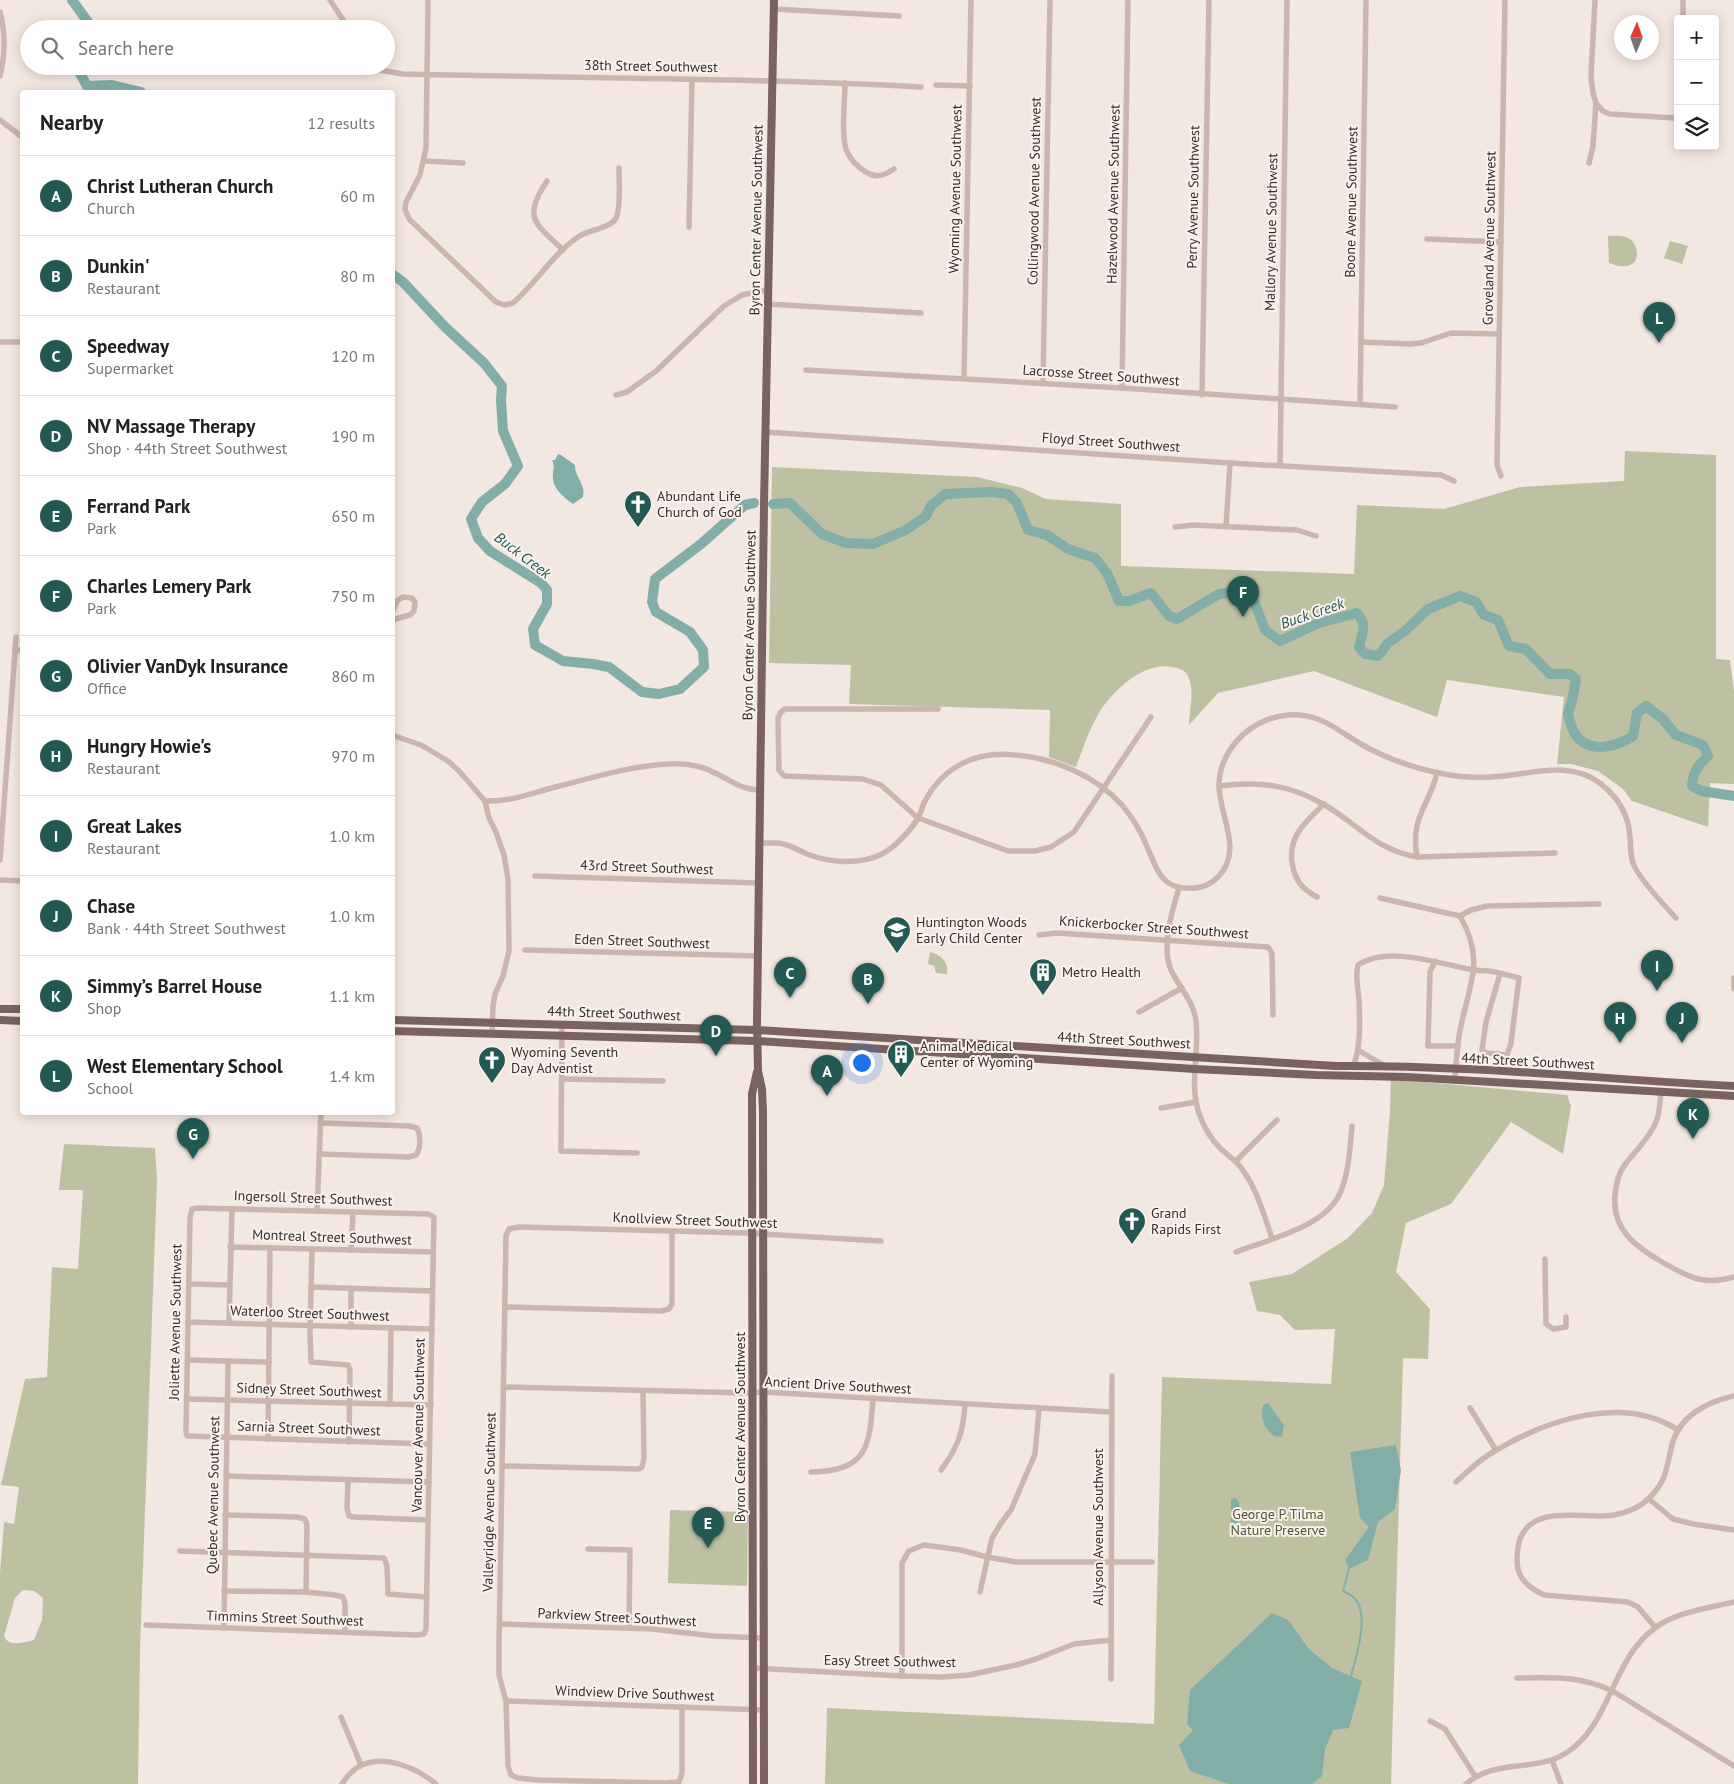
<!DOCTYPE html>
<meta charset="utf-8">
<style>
body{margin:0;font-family:"PT Sans",sans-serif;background:#f6f6f6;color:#202124}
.controls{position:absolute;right:15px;top:15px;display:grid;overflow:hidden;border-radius:5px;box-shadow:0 2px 12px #0003}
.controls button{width:45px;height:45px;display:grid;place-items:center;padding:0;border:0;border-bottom:1px solid #e0e0e0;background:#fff;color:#202124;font:25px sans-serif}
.compass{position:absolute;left:1614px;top:15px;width:45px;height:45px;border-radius:50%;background:#fff;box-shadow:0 2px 12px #0003;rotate:2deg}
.you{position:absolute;left:861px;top:1062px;width:18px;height:18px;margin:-12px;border:4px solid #fff;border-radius:50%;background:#1a73e8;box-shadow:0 0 0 8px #1a73e833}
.badge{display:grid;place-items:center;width:32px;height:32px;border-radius:50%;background:#235953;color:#fff;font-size:16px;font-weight:700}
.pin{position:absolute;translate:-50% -41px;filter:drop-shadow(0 1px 2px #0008)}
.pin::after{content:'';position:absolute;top:26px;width:18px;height:15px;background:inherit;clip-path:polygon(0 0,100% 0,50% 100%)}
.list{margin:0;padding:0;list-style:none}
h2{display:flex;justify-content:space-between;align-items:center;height:65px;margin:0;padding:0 20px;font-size:21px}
h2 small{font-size:16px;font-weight:400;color:#757577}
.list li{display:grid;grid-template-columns:32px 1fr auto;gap:15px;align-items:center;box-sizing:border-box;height:80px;padding:0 20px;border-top:1px solid #e0e0e0}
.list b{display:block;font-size:19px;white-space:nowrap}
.list p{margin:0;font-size:16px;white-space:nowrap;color:#757577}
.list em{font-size:16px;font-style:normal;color:#757577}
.icon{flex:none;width:28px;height:28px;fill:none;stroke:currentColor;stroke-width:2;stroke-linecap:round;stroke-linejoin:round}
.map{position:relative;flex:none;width:1734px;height:1784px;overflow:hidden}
.search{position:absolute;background:#fff;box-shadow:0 2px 12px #0003;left:20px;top:20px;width:375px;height:55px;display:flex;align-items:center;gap:12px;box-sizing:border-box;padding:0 18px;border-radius:28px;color:#757577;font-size:19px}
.panel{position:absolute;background:#fff;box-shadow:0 2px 12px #0003;left:20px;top:90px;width:375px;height:1025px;border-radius:5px}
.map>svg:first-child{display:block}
.green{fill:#bdc1a2;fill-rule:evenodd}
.water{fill:#82aea8}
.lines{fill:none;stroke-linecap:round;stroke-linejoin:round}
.stream{stroke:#82aea8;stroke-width:2}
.river{stroke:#82aea8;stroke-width:10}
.minor{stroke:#cbb5ad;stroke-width:5.5}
.major{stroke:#7a625e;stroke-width:8}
.labels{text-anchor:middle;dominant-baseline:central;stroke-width:4;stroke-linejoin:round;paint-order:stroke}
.street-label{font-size:14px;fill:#392d2c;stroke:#faf2ee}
.poi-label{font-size:14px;fill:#392d2c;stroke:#faf2ee;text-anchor:start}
.park-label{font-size:14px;fill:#505730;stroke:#faf2ee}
.water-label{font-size:15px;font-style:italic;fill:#235953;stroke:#faf2ee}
</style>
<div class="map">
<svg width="1734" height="1784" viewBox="0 0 1734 1784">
<rect width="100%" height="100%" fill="#f3e7e1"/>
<g class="green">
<path d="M1608,236c6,0 14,-1 20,2 10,4 13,23 2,27 -7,3 -15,0 -21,-2z"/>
<path d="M1670,241l18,5 -6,18 -18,-6z"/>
<path d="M1625,451l91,4v204l14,1 4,32v92l-24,-1 -2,44 -76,-26 -9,-12 -25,-18 -27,-7h-14l7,-67 -117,-17 -10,37 -123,-46 -96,22 -29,32c0,-14 6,-36 -1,-49 -3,-6 -9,-8 -16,-9 -26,-5 -52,18 -67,37 -14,19 -21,42 -29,63l-27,-10 1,-47 -201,-6 2,-39 -82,-2 3,-196 205,10 45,11 24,11 75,5v62l233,8 3,-69 87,4 76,-22 104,-6z"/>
<path d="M930,952c11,3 19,10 17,22l-11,-1 -2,-7 -6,-2z"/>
<path d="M1391,1079l176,16 4,11 -8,48 -52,-32 -60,82 -45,19 -10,49 34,37 -2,50 -25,-1 -12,426h-566l2,-76 327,16 8,-347 169,7 4,-55 -40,1 -15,-15 -23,-4 -8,-29 43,-8 56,-36 24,-25 12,-28 6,-74z"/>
<path d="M64,1144l91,4 2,32 -17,470 -2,134h-138v-211l4,-51 10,2 5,-37 -18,-2 24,-106 22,-2 5,-110 26,2 5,-79h-24zM23,1590l11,1 9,7 -1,22 -8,20c-10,2 -25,8 -30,-4l11,-38z"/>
<path d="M670,1510l78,2 -1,74 -79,-3z"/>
</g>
<g class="water">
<path d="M558,454l3,1 14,10c0,14 11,18 8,32l-10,7c-12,-9 -22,-17 -20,-32 1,-5 1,-8 -1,-12h3z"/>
<path d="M1268,1403l16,22 -2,12 -8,-1c-11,-10 -14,-17 -11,-31z"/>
<path d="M1396,1445l5,25 -6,39 -17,13 -10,38 -19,9 -4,-9 24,-33 -9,-9 -10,-66z"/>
<path d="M1235,1498l3,2 3,12 -3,11 -7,-1v-23z"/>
<path d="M1272,1613l16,7 21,29 23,19 30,13 -13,47 -16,2 -8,19 -3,27 -10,8h-83l-39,-13 -11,-26 14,-15 -6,-6 3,-34z"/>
</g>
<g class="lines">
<path class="stream" d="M1349,1569l-6,22c4,2 11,5 13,9 13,16 0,58 -5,76"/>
<g class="river">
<path d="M72,0l16,22 2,7"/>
<path d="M76,66l11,20 25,-1 29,7"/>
<path d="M392,274l11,8 42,45 39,36 18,23 -1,14 2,31 15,35 -13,18 -23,18 -11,17 7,19 12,13 51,32 6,7v14l-14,25 2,16 28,16 30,3 16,3 33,25 17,2 21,-5 24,-22 -1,-17 -13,-18 -34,-20 -4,-10 3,-23 46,-35 44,-39 9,-2"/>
<path d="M773,504l17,-1 32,31 24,9 27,1 33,-14 20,-14 5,-10 14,-12 45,-2 18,2 9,9 11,27 19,5 21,14 27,9 12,15 12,28h10l22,-8 18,23 8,3 42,-25 23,-3 12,10 11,29 15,11 39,-18 38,-10c11,12 5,20 2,34l6,7 13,2 10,-13 17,-12 23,-22 32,-13 16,6 8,13 14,5 11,26 17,3 24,25h20l6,5 -4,22 -4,13c2,8 5,20 11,25 15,14 39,7 54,-3l4,-23 9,-7 17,13 13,16 27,10 5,11c-10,9 -15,16 -16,30l10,5 32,5"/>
</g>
<g class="minor">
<path d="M330,0l19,29"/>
<path d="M428,0l-2,148 -6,27 -14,27 -1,7 4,10 87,83 8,3 9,-2c23,-20 40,-49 65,-66 10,-7 33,-9 38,-19 5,-10 3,-37 3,-50"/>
<path d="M774,9l125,7"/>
<path d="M0,12c6,22 5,43 0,64"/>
<path d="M1683,19v-19"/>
<path d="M375,66l5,4 23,4c173,4 346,4 518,13"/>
<path d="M845,83c0,18 -4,50 1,66 3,9 11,18 20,23 10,7 19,3 28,-3"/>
<path d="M936,85l34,1"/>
<path d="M1596,103l7,8 7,3 64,4 4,-1"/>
<path d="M0,120l22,17"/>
<path d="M425,161l38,2"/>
<path d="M1589,163l4,-17 3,-43 -3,-10 -2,-17 4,-76"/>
<path d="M547,181c-25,37 -12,42 16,69"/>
<path d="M689,227l3,-147"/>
<path d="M1427,239l74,3"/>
<path d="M767,304l154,9"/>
<path d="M0,342h22"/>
<path d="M1361,342l49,2 11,-1 30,-10 48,1"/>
<path d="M806,370l316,18 273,19"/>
<path d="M964,378l7,-378"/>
<path d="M1043,383l7,-383"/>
<path d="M1122,388l6,-388"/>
<path d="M616,395l11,-3 29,-21 68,-65 18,-11 25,-5"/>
<path d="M1202,395l7,-395"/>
<path d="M1360,404l6,-404"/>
<path d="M765,432l465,31 211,12 13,6"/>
<path d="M1280,465l7,-465"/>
<path d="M1501,476l-4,-11 8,-465"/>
<path d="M1175,527l19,-2 103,5 19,6"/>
<path d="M1226,527l4,-64"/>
<path d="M392,613l5,-12 6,-4 9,1 3,4 -1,9 -4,4 -18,5"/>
<path d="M15,650h7"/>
<path d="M938,709h-153l-4,3 -3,6 1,52 5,6 79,3 18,6 37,33 90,33h27l16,-4 23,-15 77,-115"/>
<path d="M392,735l29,10 27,16 11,10 26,30 4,17 7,14 8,23 4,24 1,72 -6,25 -8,18 -2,12 -1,27"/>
<path d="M1219,786c40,-5 68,-2 104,18 34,19 52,46 94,53l138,-4"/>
<path d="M485,801c22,1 42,-6 63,-12 40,-10 80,-23 121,-25 16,-1 34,2 48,10 15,7 25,16 42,16"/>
<path d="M759,843c6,0 13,0 19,0 11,1 20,7 29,11 23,9 53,11 75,0 12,-6 29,-24 36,-36 3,-5 4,-12 7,-17 19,-35 51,-50 90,-46 39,3 81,21 107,50 11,13 20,28 26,44 11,25 15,42 48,39 9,-1 16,-5 22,-11 26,-26 1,-62 1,-92 0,-25 17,-49 39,-61 9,-5 19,-8 30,-9 36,-2 51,18 80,33 21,11 44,19 66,24 17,4 39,6 57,5 36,-1 78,-19 110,7 18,14 28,31 29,54 1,8 0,17 3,25 5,15 31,42 43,55"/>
<path d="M1417,857c-7,-41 12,-50 20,-84"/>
<path d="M0,860l16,-223"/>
<path d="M535,876l223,7"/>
<path d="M0,880l22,1"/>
<path d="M1179,888c-7,23 -18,59 -8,82 8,17 23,32 25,51 4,31 -8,65 4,95 4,11 11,23 20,32 7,7 16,12 22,21 15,20 22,46 30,69"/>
<path d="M1317,897c-14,-8 -20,-14 -24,-29 -7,-30 11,-45 31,-64"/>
<path d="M1380,898l80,18c25,44 10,66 1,110 -4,17 -5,36 -6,54"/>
<path d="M1460,916l11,-6 16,-4 112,-2"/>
<path d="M1039,935l18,-2 211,14 4,6 1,62"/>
<path d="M525,950l233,6"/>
<path d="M1435,961l-5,11 -2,74h30"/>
<path d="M1734,978v11"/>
<path d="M1139,1012l43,-24"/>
<path d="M562,1024l-1,127 76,2"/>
<path d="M1358,1050l27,16"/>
<path d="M1353,1066c8,-16 7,-47 6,-66 -1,-11 -4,-24 -1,-35 31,-20 82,-1 115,5 5,1 10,0 16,1 10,1 20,5 30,7l-8,65 -4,12 -21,-2 -4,-3 4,-28 14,-48"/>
<path d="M562,1079l101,2"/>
<path d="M1661,1092c-1,10 -1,21 -5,30 -7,17 -21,29 -32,44 -6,8 -8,19 -9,29 -3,35 20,51 47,67 26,15 42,24 72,15"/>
<path d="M1161,1108l35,-6"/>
<path d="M319,1154l90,3 7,-2c5,-7 5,-19 1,-27l-8,-2 -89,-3"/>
<path d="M1236,1161l41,-41"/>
<path d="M317,1211l4,-99"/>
<path d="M230,1247l203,5"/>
<path d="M312,1250l-2,84 1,28 37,3 2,5 -1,72"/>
<path d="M351,1250l2,-38"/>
<path d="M1236,1252c33,-13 91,-25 105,-61 8,-20 9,-43 11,-65"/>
<path d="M1545,1259l1,65 7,5 13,-2v-10"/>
<path d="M189,1284l40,1"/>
<path d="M311,1287l121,4"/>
<path d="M505,1307l156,4 8,-2 3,-5v-72"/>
<path d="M188,1322l244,7"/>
<path d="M229,1323l3,-114"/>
<path d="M351,1327v-38"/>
<path d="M188,1360l81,2"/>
<path d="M504,1387l243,6 16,-1 348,20"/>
<path d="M187,1399l244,6"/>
<path d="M390,1404l1,-76"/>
<path d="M1470,1408l26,42"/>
<path d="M268,1439l2,-191"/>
<path d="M503,1466l136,3 3,-2 2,-9 -1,-67"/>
<path d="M941,1470c17,-23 22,-37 24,-65"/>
<path d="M811,1472c56,-1 59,-25 62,-74"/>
<path d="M226,1476l203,6"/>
<path d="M348,1480l-1,28 2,8 5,1 74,3"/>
<path d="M1456,1482c12,-11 24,-23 39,-31 51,-31 128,-57 183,-21"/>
<path d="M1649,1499l24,20 20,5 41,6"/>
<path d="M225,1515l72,2 8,2 2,6 -1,67"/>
<path d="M588,1549l42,1 -1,78"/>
<path d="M180,1551l204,7 3,8 1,28 39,3"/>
<path d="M224,1591l82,1 29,3 8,2 2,7v28"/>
<path d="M980,1592l12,-54 9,-15 10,-13 24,-56 4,-45"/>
<path d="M500,1624l152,5 61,7 50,2"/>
<path d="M146,1625l270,10 8,-1 2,-5 8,-412 -6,-3 -231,-6 -5,1 -2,9 -4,213 1,5 242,8"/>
<path d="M1655,1627l-17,-20 -10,-5 -84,-7c-12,-6 -23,-13 -26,-26 -2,-10 -1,-18 1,-27 12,-40 64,-22 95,-27 11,-2 25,-7 34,-16 19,-17 18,-31 24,-54 7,-29 35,-43 62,-49"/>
<path d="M224,1628l4,-266"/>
<path d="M753,1668l149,8 41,1 26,-2 47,-10 20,-6 38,-15 37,-4"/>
<path d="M902,1676v-113l7,-12 15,-6 37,5 26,7 29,5h136"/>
<path d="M1517,1678c38,0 58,-3 94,12l123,76"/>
<path d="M1111,1679l1,-303"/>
<path d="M506,1701l258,9"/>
<path d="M682,1707v66l-3,9 -14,1 -127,-3 -20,-2 -7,-3 -3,-9 -2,-65 -7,-26v-30l7,-409 3,-7 10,-2 228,6 134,8"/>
<path d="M341,1717l20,48"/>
<path d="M1430,1721l15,8 30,47"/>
<path d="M1552,1760l9,24"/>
<path d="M342,1784c5,-8 11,-15 20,-19 24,-11 56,4 74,19"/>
<path d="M1466,1784c30,-26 69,-11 100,-31 45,-28 45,-93 89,-125 21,-16 54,-20 79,-26"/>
</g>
<g class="major">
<path d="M0,1009h22"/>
<path d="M0,1020l22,1"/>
<path d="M392,1020l365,10 579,36c133,-1 265,13 398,20"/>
<path d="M392,1031l365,10 438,28 121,6 91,2 327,19"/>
<path d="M753,1784l-1,-690 5,-22"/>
<path d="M764,1784l-1,-672 -1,-23 -4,-18 -1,-50 7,-516 10,-505"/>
</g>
</g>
<defs>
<g id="church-pin" transform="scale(1.4375)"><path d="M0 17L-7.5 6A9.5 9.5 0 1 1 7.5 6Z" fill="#235953" stroke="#faf2ee"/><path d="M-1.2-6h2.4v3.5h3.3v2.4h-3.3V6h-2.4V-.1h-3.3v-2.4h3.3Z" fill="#fff"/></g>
<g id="school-pin" transform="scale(1.4375)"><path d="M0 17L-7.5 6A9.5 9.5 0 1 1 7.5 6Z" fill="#235953" stroke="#faf2ee"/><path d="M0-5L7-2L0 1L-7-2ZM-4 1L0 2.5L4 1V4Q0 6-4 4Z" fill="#fff"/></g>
<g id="building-pin" transform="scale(1.4375)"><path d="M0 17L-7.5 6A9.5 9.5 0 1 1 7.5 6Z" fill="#235953" stroke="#faf2ee"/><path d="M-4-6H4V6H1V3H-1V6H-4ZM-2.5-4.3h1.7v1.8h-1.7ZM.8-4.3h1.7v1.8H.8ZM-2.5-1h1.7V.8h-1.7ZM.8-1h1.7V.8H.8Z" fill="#fff"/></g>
</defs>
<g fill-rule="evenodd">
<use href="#church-pin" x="638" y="504"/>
<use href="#school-pin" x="897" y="930"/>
<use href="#building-pin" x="1043" y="972"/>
<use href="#building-pin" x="901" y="1054"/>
<use href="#church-pin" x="492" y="1060"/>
<use href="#church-pin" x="1132" y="1221"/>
</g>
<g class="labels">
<g class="street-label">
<text transform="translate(651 66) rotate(1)">38th Street Southwest</text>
<text transform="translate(955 189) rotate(-89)">Wyoming Avenue Southwest</text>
<text transform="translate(1034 191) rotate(-89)">Collingwood Avenue Southwest</text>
<text transform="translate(1113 194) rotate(-89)">Hazelwood Avenue Southwest</text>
<text transform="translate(1193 197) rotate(-89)">Perry Avenue Southwest</text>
<text transform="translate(1351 202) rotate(-89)">Boone Avenue Southwest</text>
<text transform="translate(756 220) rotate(-89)">Byron Center Avenue Southwest</text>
<text transform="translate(1271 232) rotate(-89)">Mallory Avenue Southwest</text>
<text transform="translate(1489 238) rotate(-89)">Groveland Avenue Southwest</text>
<text transform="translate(1101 375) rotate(4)">Lacrosse Street Southwest</text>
<text transform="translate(1111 442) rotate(4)">Floyd Street Southwest</text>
<text transform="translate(749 625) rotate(-89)">Byron Center Avenue Southwest</text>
<text transform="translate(647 867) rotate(2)">43rd Street Southwest</text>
<text transform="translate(1154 927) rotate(4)">Knickerbocker Street Southwest</text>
<text transform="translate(642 941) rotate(2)">Eden Street Southwest</text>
<text transform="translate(614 1013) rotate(2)">44th Street Southwest</text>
<text transform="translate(1124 1040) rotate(3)">44th Street Southwest</text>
<text transform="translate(1528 1061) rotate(3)">44th Street Southwest</text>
<text transform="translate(313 1198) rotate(2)">Ingersoll Street Southwest</text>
<text transform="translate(695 1220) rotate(2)">Knollview Street Southwest</text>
<text transform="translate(332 1237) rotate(2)">Montreal Street Southwest</text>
<text transform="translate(310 1313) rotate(2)">Waterloo Street Southwest</text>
<text transform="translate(175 1322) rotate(-89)">Joliette Avenue Southwest</text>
<text transform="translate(838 1385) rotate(3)">Ancient Drive Southwest</text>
<text transform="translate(309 1390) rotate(2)">Sidney Street Southwest</text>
<text transform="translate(418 1425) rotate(-89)">Vancouver Avenue Southwest</text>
<text transform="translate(740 1427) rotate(-90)">Byron Center Avenue Southwest</text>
<text transform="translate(309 1428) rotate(2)">Sarnia Street Southwest</text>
<text transform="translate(213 1495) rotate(-89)">Quebec Avenue Southwest</text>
<text transform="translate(489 1502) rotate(-89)">Valleyridge Avenue Southwest</text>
<text transform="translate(1098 1527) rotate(-90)">Allyson Avenue Southwest</text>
<text transform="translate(617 1617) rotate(3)">Parkview Street Southwest</text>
<text transform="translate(285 1618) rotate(2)">Timmins Street Southwest</text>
<text transform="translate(890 1661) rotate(1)">Easy Street Southwest</text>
<text transform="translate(635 1693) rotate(2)">Windview Drive Southwest</text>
</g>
<g class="poi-label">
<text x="657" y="496">Abundant Life<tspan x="657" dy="16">Church of God</tspan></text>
<text x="916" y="922">Huntington Woods<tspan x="916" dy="16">Early Child Center</tspan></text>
<text x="1062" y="972">Metro Health</text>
<text x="920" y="1046">Animal Medical<tspan x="920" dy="16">Center of Wyoming</tspan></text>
<text x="511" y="1052">Wyoming Seventh<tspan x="511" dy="16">Day Adventist</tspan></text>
<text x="1151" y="1213">Grand<tspan x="1151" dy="16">Rapids First</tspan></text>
</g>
<g class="park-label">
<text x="1278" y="1514">George P. Tilma<tspan x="1278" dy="16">Nature Preserve</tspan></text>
</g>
<g class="water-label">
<text transform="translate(523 555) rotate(37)">Buck Creek</text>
<text transform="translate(1312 613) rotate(-19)">Buck Creek</text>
</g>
</g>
</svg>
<div class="controls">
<button>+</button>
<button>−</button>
<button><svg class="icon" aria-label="layers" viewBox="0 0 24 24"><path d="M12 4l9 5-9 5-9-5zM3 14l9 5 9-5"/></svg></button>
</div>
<svg class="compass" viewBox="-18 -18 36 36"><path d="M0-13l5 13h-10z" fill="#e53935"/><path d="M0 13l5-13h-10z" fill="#757577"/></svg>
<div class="you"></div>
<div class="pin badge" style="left:827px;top:1096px">A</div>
<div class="pin badge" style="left:868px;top:1004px">B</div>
<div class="pin badge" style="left:790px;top:998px">C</div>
<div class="pin badge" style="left:716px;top:1056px">D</div>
<div class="pin badge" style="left:708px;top:1548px">E</div>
<div class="pin badge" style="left:1243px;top:617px">F</div>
<div class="pin badge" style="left:193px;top:1159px">G</div>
<div class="pin badge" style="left:1620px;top:1043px">H</div>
<div class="pin badge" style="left:1657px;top:991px">I</div>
<div class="pin badge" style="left:1682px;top:1043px">J</div>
<div class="pin badge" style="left:1693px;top:1139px">K</div>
<div class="pin badge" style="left:1659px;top:343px">L</div>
<div class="search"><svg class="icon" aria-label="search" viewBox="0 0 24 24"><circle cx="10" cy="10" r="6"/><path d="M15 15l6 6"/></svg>Search here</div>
<section class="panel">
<h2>Nearby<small>12 results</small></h2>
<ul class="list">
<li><span class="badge">A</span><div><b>Christ Lutheran Church</b><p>Church</p></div><em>60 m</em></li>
<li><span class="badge">B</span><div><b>Dunkin'</b><p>Restaurant</p></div><em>80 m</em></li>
<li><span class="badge">C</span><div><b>Speedway</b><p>Supermarket</p></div><em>120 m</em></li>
<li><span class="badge">D</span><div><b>NV Massage Therapy</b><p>Shop · 44th Street Southwest</p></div><em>190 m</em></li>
<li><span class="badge">E</span><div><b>Ferrand Park</b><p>Park</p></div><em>650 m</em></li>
<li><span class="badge">F</span><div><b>Charles Lemery Park</b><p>Park</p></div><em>750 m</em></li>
<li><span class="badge">G</span><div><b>Olivier VanDyk Insurance</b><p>Office</p></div><em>860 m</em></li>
<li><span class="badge">H</span><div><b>Hungry Howie's</b><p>Restaurant</p></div><em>970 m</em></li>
<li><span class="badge">I</span><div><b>Great Lakes</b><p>Restaurant</p></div><em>1.0 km</em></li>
<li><span class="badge">J</span><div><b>Chase</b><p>Bank · 44th Street Southwest</p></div><em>1.0 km</em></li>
<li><span class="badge">K</span><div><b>Simmy’s Barrel House</b><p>Shop</p></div><em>1.1 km</em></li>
<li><span class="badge">L</span><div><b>West Elementary School</b><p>School</p></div><em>1.4 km</em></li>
</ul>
</section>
</div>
